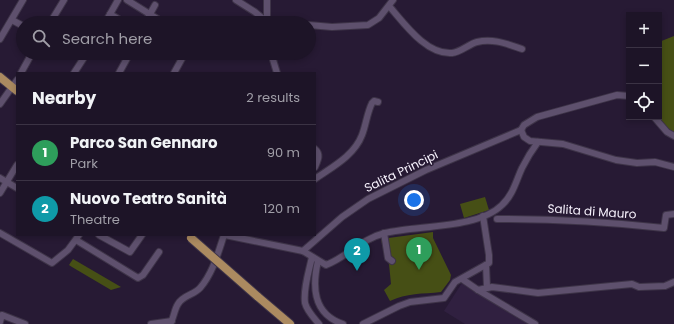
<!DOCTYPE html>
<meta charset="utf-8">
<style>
body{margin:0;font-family:Poppins,sans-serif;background:#251d2f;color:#f1f3f6}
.controls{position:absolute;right:12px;top:12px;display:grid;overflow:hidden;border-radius:0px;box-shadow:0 2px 6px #0003}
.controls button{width:36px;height:36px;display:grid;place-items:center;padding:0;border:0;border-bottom:1px solid #3b3344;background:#1d1427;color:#f1f3f6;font:20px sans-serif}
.you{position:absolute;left:414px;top:200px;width:14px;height:14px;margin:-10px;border:3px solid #fff;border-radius:50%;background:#1a73e8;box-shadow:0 0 0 6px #1a73e833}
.badge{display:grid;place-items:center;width:26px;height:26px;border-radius:50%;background:#ea580c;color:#fff;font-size:13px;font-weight:700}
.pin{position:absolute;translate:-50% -33px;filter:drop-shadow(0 1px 2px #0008)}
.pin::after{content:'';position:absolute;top:21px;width:14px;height:12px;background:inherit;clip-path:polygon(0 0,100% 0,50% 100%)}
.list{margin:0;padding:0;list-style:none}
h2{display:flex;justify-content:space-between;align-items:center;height:52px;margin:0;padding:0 16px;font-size:17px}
h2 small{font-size:13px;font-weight:400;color:#a09ea7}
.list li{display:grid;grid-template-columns:26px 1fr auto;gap:12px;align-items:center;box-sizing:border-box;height:56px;padding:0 16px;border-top:1px solid #3b3344}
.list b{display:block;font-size:15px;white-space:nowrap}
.list p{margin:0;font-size:13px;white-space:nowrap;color:#a09ea7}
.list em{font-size:13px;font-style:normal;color:#a09ea7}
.icon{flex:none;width:22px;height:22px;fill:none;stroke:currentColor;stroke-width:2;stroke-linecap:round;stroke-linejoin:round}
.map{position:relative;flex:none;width:674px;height:324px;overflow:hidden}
.search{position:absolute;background:#1d1427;box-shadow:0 2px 6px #0003;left:16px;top:16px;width:300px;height:44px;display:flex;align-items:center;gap:10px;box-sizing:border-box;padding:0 14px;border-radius:22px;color:#a09ea7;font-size:15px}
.panel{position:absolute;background:#1d1427;box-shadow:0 2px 6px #0003;left:16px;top:72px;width:300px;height:164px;border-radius:0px}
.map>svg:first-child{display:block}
.built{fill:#302040}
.green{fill:#464f15}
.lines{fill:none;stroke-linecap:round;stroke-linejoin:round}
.minor-casing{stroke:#3e3448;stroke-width:8}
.major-casing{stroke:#3e3448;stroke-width:10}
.minor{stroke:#5e506d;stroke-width:6}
.major{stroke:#ab8a60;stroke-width:8}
.major-bridge-casing{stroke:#3e3448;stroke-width:10;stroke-linecap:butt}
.major-bridge{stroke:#ab8a60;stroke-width:8}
.labels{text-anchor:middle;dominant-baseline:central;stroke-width:3;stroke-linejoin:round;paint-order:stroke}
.street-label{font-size:12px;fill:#f7f2fd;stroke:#271a34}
</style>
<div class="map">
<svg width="674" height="324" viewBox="0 0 674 324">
<rect width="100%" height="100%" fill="#271a34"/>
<path class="built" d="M462,283l68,41h-65l-21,-13z"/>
<g class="green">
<path d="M674,36v96l-4,-2 -13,-13h2v-75z"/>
<path d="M485,197l4,13 -25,8 -4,-14z"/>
<path d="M433,232v6l18,37 -1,5 -9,12c-18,2 -35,1 -51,9l-6,-11 7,-6 -2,-20 -4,-6 -4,-19z"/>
<path d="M73,259l48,28 -10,3 -39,-23 -3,-2z"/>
</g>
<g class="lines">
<g class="minor-casing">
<g id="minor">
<path d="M127,0l37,23"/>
<path d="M236,0l19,12 12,10"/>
<path d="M389,6c15,17 37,49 63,47 9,-1 17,-9 25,-11 16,-4 30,2 45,7"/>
<path d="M110,14l15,9"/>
<path d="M12,20l11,6"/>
<path d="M267,22l14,1"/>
<path d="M50,23l14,-23"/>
<path d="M105,23l13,-23"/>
<path d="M145,23l10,-18"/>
<path d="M267,23v-23"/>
<path d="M309,25l23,2 36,-2 11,-7 14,-18"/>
<path d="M0,39l23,-39"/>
<path d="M271,53l6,20"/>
<path d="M21,73l11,-20"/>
<path d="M74,73l13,-20"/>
<path d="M119,73l11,-20"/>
<path d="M174,73l11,-20"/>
<path d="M0,104l17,-24"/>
<path d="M654,117l13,15 7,4"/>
<path d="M521,130l3,7 6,4 33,3 53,16 21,3 18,-1 19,5"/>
<path d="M521,130l3,-5 13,-8 80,-22 12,1"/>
<path d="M315,149c6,5 3,11 0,18"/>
<path d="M0,178l17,10"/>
<path d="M315,179c17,-12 39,-23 47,-44 4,-10 5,-22 10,-32l2,-2 4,1"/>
<path d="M0,193l17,-28"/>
<path d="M497,219c56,0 112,3 167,9l2,-13 8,-1"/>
<path d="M0,233l52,30 16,-13 11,-15"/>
<path d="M384,233l4,25 4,3"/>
<path d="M99,235l31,17 12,-17"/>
<path d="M225,235l78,16 23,14c21,-8 35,-26 59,-32 32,-8 93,-4 117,-28 11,-10 14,-24 20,-37 5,-10 10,-18 16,-26"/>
<path d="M76,240l62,38 5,-3 16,-23"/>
<path d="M303,251l39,-34 26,-18 58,-29 95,-40"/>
<path d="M312,257c-3,14 -9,32 -7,46 2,8 9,15 14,21"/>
<path d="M318,261c-6,26 -5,53 25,63"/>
<path d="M486,265l1,22"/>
<path d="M462,279l16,11 57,34"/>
<path d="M478,290l14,-3 46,6 94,-9 7,3 26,-1 9,-4"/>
<path d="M0,322l2,-7 23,9"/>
<path d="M151,324l21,-3"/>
<path d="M170,324c4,-6 4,-14 8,-20 5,-9 16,-9 22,-16 13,-15 18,-35 24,-53"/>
<path d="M363,324l36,-18 11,-4 34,-4 11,-16 34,-19v-8l-6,-39"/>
</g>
</g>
<g class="major-casing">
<g id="major">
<path d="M0,77l17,14"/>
<path d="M257,296l33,28"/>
</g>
</g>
<use href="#minor" class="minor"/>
<use href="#major" class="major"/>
<g class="major-bridge-casing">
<path id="major-bridge" d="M191,238l66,58"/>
</g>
<use href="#major-bridge" class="major-bridge"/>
</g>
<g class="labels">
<g class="street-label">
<text transform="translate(401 171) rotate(-26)">Salita Principi</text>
<text transform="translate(592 211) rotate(4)">Salita di Mauro</text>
</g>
</g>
</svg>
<div class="controls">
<button>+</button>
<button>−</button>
<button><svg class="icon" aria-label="locate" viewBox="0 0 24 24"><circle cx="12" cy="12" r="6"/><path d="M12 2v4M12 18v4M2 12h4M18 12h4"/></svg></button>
</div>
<div class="you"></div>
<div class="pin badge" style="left:419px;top:270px;background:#2e9e5b">1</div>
<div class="pin badge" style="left:357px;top:271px;background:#0f9aa8">2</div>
<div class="search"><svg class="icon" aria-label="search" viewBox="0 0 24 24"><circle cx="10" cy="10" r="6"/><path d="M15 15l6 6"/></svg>Search here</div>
<section class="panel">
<h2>Nearby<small>2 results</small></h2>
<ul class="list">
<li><span class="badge" style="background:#2e9e5b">1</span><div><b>Parco San Gennaro</b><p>Park</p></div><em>90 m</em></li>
<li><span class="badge" style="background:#0f9aa8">2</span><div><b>Nuovo Teatro Sanità</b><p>Theatre</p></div><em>120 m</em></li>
</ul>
</section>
</div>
